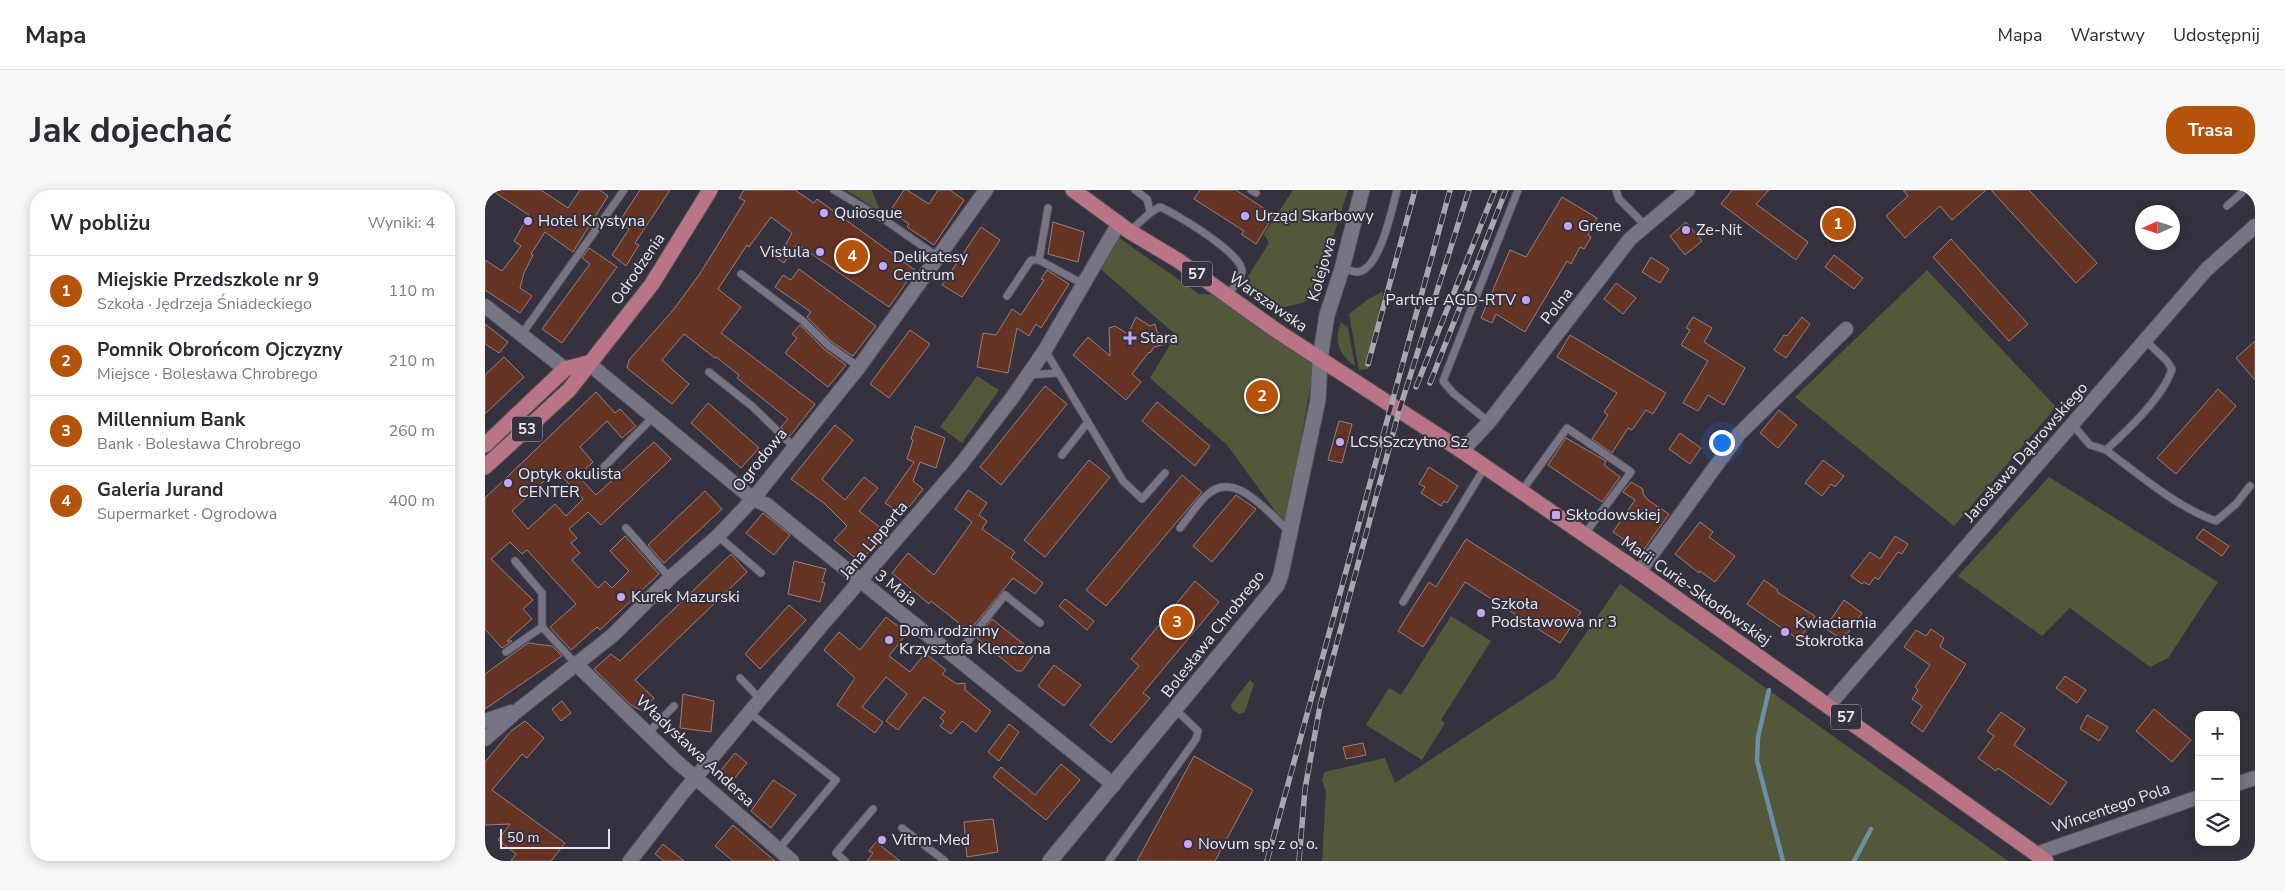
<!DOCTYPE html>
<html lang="pl">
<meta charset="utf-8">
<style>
body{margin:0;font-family:"Nunito Sans",sans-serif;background:#f7f7f7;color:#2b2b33}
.controls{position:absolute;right:15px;bottom:15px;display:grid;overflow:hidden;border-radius:10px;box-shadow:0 2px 12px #0003}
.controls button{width:45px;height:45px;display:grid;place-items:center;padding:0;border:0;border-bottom:1px solid #e1e1e2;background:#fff;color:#2b2b33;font:25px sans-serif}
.compass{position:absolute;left:1650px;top:15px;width:45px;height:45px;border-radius:50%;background:#fff;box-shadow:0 2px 12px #0003;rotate:267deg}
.scale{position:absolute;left:15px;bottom:12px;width:110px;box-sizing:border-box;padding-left:5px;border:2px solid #eae7f0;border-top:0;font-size:14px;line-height:18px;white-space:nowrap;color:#eae7f0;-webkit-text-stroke:4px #35313e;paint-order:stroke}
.you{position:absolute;left:1236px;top:252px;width:18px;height:18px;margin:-12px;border:4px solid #fff;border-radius:50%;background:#1a73e8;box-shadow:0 0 0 8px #1a73e833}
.badge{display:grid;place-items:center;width:32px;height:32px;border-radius:50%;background:#b45309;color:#fff;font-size:16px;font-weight:700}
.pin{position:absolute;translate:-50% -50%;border:2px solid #fff;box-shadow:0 1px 5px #0006}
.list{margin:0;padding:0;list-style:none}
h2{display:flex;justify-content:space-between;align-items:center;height:65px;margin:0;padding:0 20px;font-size:21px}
h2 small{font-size:16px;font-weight:400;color:#7c7c81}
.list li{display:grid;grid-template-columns:32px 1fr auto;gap:15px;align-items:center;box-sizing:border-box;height:70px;padding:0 20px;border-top:1px solid #e1e1e2}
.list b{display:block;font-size:19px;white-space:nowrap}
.list p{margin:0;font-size:16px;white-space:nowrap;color:#7c7c81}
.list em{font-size:16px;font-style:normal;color:#7c7c81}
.icon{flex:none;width:28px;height:28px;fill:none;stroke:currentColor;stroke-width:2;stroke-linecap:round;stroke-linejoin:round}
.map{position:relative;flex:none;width:1770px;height:671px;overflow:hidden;border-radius:20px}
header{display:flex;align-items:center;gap:30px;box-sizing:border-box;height:70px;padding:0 25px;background:#fff;border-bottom:1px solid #e1e1e2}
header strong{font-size:24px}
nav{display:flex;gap:28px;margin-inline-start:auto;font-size:18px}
.intro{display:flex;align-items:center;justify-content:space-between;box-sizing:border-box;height:120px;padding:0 30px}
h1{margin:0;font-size:35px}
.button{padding:12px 22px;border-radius:20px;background:#b45309;color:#fff;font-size:18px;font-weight:700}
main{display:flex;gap:30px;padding:0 30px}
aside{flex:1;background:#fff;border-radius:20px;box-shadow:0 2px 12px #0003}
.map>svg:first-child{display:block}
.green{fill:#54583b}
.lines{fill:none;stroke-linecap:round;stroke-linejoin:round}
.stream{stroke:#6990a8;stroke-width:4.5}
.building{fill:#653324;stroke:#92807a;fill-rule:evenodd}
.service-casing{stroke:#524f5a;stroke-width:9}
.minor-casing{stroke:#524f5a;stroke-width:16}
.tertiary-casing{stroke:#524f5a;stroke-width:17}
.primary-casing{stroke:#524f5a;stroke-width:17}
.service{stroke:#797484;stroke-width:7}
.minor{stroke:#797484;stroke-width:14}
.tertiary{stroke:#797484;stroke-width:15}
.primary{stroke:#b97585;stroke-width:15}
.rail-casing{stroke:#aaa6b1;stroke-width:5.5}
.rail{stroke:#35313e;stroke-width:4;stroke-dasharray:11;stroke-linecap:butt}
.poi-dot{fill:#c4a7f1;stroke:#35313e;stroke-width:2}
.labels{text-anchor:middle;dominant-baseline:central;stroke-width:4;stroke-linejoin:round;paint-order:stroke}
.shield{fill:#35313e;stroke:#b4b0bb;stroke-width:1}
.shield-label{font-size:15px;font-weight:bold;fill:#eae7f0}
.poi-label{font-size:16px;fill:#eae7f0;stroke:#35313e;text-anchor:start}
.street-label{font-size:16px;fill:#eae7f0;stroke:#35313e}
</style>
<header>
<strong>Mapa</strong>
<nav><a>Mapa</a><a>Warstwy</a><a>Udostępnij</a></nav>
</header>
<div class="intro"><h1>Jak dojechać</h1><a class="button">Trasa</a></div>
<main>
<aside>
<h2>W pobliżu<small>Wyniki: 4</small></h2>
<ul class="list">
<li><span class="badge">1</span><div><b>Miejskie Przedszkole nr 9</b><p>Szkoła · Jędrzeja Śniadeckiego</p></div><em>110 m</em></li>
<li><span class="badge">2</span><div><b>Pomnik Obrońcom Ojczyzny</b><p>Miejsce · Bolesława Chrobrego</p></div><em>210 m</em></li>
<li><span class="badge">3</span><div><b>Millennium Bank</b><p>Bank · Bolesława Chrobrego</p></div><em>260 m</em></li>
<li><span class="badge">4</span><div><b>Galeria Jurand</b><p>Supermarket · Ogrodowa</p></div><em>400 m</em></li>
</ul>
</aside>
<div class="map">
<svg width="1770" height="671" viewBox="0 0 1770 671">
<rect width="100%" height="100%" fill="#35313e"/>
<g class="green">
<path d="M361,0h26l8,21h-1z"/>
<path d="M808,0h55l-32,102 -13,11 -23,5 -37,-24 26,-41 -5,-9z"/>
<path d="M633,47l81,57 29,1 86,71 -28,160 -59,-81 -77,-67 26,-43 -79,-69z"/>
<path d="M1442,80l129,137 -102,119 -159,-129z"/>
<path d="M898,101l-15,78 -9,1 -10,-56 18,-14z"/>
<path d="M856,132l7,6 7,38c-17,-12 -21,-25 -14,-44z"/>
<path d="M492,186l22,14 -37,53 -22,-16z"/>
<path d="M1564,287l169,105 -50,76 -18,9 -80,-59 -28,28 -84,-60z"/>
<path d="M1135,394l388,277h-686l4,-69 -4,-11 2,-9 61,-14 10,25 160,-105z"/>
<path d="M966,426l40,25 -50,79 4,3 -23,37 -56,-35 23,-37 12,7z"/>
<path d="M765,490l4,4 -9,28 -6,2 -7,-5 -1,-5z"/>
</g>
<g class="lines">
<g class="stream">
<path d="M1284,500l-11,47 -1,24 26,100"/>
<path d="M1369,671l17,-32"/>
</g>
</g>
<g class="building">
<path d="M6,0h50l27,18 12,-18h20l8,6 -35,56 -28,-20 -14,22 2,1 -9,18 -4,15 12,8 -12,17 -35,-23v-30l17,11 19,-25 -7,-5 15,-26z"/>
<path d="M155,0h30l-35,53 4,2 -13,21 -14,-11 17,-26 -10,-7z"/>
<path d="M259,0h51l19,13 3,-4 98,71 -26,37 -92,-63 -13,19 -6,-4 14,-26 -21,-16 -22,30 -2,-2 -29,44 23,18 -20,26 94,71 -25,32 -9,-9 7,-8 -51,-41 2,-3 -23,-18 -1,1 -31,-24 -22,26 27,24 -17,20 -45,-36 2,-8 45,-51 25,-34 46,-74 -6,-3z"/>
<path d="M419,0h3l22,14 9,-14h12l14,10 -30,45 -27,-18 2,-3 -19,-13z"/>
<path d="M715,0h36l38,25 -18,29 -15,-10 3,-3 -50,-32z"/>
<path d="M1247,0h37l-13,14 52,38 -12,18 -75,-56z"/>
<path d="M1418,0h83l-34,30 -12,-14 -35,32 -19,-22 22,-20z"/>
<path d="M1506,0h38l68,73 -21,20z"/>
<path d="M1077,7l35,21 -9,17 3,2 -7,12 -4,-2 -9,17 -4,-3 -42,71 -29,-18 -4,9 -11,-5 29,-68 16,7z"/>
<path d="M568,32l31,10 -6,30 -30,-8z"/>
<path d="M1201,32l16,19 -17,14 -15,-19z"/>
<path d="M496,37l19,13 -38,57 -20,-12z"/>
<path d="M1466,49l77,85 -19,17 -76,-84z"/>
<path d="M104,58l28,19 -55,76 -20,-14 48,-65 -8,-6z"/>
<path d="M1349,65l29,23 -9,11 -29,-22z"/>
<path d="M1166,67l18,12 -9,14 -18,-11z"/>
<path d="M314,79l77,57 -23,30 -21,-14 -25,-25 4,-5 -36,-25 8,-12 8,5z"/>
<path d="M562,80l22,14 -28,44 -5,-4 -7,12 -12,-8 -9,45 -31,-6 6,-34 13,2 16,-26 9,6 23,-35 -3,-1z"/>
<path d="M1131,93l20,15 -13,16 -19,-15z"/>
<path d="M651,127l14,9 5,-2 2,8 16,10 -19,5 -4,6 -1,-1 -17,22 9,8 -15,18 -53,-45 15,-18 22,19 -1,-28 6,-2 13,8z"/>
<path d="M1208,127l19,11 -8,14 41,26 -21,37 -16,-10 -10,16 -15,-8 25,-42 -27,-16 9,-15 -4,-2z"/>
<path d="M1317,127l8,7 -24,34 -12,-8 10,-15 3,1z"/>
<path d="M0,134l23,18 -9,11 -14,-9z"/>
<path d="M315,135l25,25 21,15 -18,22 -43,-34 12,-15 -5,-4z"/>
<path d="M425,140l20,14 -41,54 -19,-14z"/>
<path d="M1085,145l96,58 -13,21 -7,-4 -14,20 -4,-2 -16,25 -20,-14 16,-24 -4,-3 13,-19 -60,-36z"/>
<path d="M1770,151v39l-19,-22z"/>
<path d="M19,167l20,20 -39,37v-39z"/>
<path d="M560,196l22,18 -66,81 -21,-18z"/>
<path d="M1733,199l18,17 -60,68 -19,-16z"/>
<path d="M111,202l19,21 5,-4 16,17 -14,12 -15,-17 -27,26 13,15 -15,14 18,19 58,-53 17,17 -70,66 -13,-13 -19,17 8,9 -6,5 9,10 -8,7 26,28 7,-7 7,7 17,-17 -19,-20 15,-15 34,38 -59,56 -3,-3 -26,23 -21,-23 26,-23 -49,-54 -5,4 -12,-12 -19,17 42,41 -10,9 9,10 -25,22h5l-10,7 -17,-19v-131zM71,280l27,29 -17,17 -11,-12 -27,25 -16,-18z"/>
<path d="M672,212l53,44 -15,20 -53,-45z"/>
<path d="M223,213l51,45 -18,20 -50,-45z"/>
<path d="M1294,220l18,15 -19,23 -18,-15z"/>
<path d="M854,231l13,3 -10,39 -14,-3z"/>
<path d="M350,235l18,15 -31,39 23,21 19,-23 14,11 -19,23 27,21 -26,30 -26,-22 13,-14 -22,-22 -34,-25z"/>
<path d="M430,236l30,12 -9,30 -16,-6 -7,19 10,8 -20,26 -18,-12 29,-41 -7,-3 6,-19 -2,-1z"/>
<path d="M1195,243l21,15 -11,16 -21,-15z"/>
<path d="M1081,248l40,23 -2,4 16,12 -18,25 -54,-37z"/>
<path d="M604,270l21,17 -65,80 -21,-17z"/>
<path d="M1338,270l21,16 -9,11 -4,-3 -9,12 -17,-13z"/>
<path d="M944,277l29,19 -11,17 -3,-2 -3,5 -20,-13 4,-6 -6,-3z"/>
<path d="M697,285l20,17 -96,114 -20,-16z"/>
<path d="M1146,292l12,7v5l5,6 21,14 -27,38 -29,-20 22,-32 -12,-8z"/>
<path d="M483,300l19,13 -8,12 8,6 -5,8 33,23 -4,6 32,25 -8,11 -22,-16 -44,53 -38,-30 -2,3 -37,-31 16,-20 26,22 38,-53 -17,-13z"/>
<path d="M220,301l17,18 -58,54 -16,-18z"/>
<path d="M751,305l20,14 -44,53 -19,-16z"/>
<path d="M278,323l27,22 -16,20 -28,-22z"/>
<path d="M1215,332l13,10 -4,5 26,19 -20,26 -15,-11 -1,2 -24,-19z"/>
<path d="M1718,339l26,17 -7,10 -26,-18z"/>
<path d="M1410,346l13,8 -6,10 -4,-2 -20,28 -3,-3 -6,8 -5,-3 -2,2 -11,-8 19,-24 10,7z"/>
<path d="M981,349l115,73 -21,31 -95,-61 -42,65 -25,-16 31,-49 7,5z"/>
<path d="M246,364l16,18 -112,108 19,18 -12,13 -11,-6 -37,-36 17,-15 9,7z"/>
<path d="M309,371l32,8 -4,13 3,1 -5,19 -32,-8z"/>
<path d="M1279,390l14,10 -1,2 38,24 -16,24 -52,-36z"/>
<path d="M710,391l24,21 -76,91 7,5 -39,45 -21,-18 49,-59 -8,-7z"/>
<path d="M580,409l29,22 -7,9 -28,-24z"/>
<path d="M1359,410l18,13 -15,21 -2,-1 -4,6 -16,-11z"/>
<path d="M304,415l17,15 -46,49 -15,-15z"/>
<path d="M401,427l21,16 -18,23 21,16 15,-19 21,17 -4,4 15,10 8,-1v7l26,21 -15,21 -14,-11 -11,13 -11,-8 4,-5 -4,-3 5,-6 -21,-15 -26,33 -12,-9 21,-27 -21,-17 -24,30 21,15 -8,11 -38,-28 18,-27 -31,-28 15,-18 21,18z"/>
<path d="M507,429l43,34 -13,18h-5l-40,-33z"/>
<path d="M1446,439l13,9 -4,9 26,17 -43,68 -12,-9 11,-17 -10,-7 6,-9 -3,-3 15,-22 -26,-18 12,-17 10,6z"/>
<path d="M43,453l24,3 10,10 -77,53v-35z"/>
<path d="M569,475l27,20 -17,21 -26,-20z"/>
<path d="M1580,486l21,14 -9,13 -21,-15z"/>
<path d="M198,504l31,7 -3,31 -31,-4z"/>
<path d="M77,511l9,12 -10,8 -9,-12z"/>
<path d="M1669,519l37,31 -19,22 -36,-31z"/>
<path d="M1516,522l24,17 -11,16 53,37 -16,23 -53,-37 -2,3 -18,-13 16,-22 -7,-5z"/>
<path d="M1602,525l21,12 -9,14 -19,-12z"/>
<path d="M40,531l19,17 -17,20 -5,-4 -30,36 73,53 -14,18h-40l5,-7 -18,-14 12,-16 -25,1v-63l26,-31z"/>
<path d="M524,534l10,8 -20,29 -11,-9z"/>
<path d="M878,553l3,12 -20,4 -3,-12z"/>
<path d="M250,563l12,10 -17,21 -12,-10z"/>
<path d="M709,566l59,34 -38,71h-78z"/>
<path d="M576,574l19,16 -34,40 -53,-43 8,-10 34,28z"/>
<path d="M288,590l23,15 -25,33 -20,-17z"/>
<path d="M508,629l5,33 -31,5 -3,-35z"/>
<path d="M248,635l23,20 19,16h-42l-18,-15z"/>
<path d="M391,652l24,19h-33l6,-8 -4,-2z"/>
<path d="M178,654l21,17h-20l-9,-7z"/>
</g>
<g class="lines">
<g class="service-casing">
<g id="service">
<path d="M349,0l51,30 53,37"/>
<path d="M650,0l12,9 3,12"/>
<path d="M766,0l5,3"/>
<path d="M1131,0l3,9 26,26"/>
<path d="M1742,16l18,-16"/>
<path d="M645,41c10,-8 18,-19 30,-24 15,6 85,48 82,65 -1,7 -10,17 -14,23"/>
<path d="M554,70l9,-52"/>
<path d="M857,79c5,0 11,3 16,3 22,-3 34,-63 39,-82"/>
<path d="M256,84l62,47 26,25 30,21"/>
<path d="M522,106l24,-36h8l44,24"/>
<path d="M37,144l102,-144"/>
<path d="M560,160l78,131 19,18 23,-26"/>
<path d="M224,182l44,35 41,40"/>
<path d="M544,185l29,-2"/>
<path d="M1004,232l-36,-29 -10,-12 75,-191"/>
<path d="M1587,234l18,21 16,5c22,-20 57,-53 66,-81l-5,-8 -22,-21"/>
<path d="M1621,260c32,24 72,58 110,71l20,-17 14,-18"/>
<path d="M577,265l26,-33"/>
<path d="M117,279l51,-52"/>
<path d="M1036,302l46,-64 64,44 -47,63"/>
<path d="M141,338l44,50"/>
<path d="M695,338c9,-11 17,-24 27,-33 28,-27 63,20 83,37"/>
<path d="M233,346l43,37"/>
<path d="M30,371l27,32v34l34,37"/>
<path d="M918,412l82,-135"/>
<path d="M21,462l36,-25"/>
<path d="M470,467l50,-62 35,28"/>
<path d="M255,488l21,22"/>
<path d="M265,523l86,67 -53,64"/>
<path d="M163,543l26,-27"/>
<path d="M417,638l43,33"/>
<path d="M360,671l-9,-8 37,-44"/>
<path d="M624,671l87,-122 2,-8 -22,-21"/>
</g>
</g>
<g class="minor-casing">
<g id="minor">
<path d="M0,116l80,63"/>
<path d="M103,173l165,136 14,6 33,27 314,253"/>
<path d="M977,261l27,-29 141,-183 58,-49"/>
<path d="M1154,382l100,-138 107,-105"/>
<path d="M91,474l100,97 116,100"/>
<path d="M1344,515l377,-435 49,-44"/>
<path d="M0,531l26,-9"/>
<path d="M0,549l32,-28 96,-76 57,-57 48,-42 35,-37 106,-132 127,-177"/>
<path d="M1751,594l19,-6"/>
<path d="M1551,664l163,-57"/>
<path d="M145,671l51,-66 140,-169 141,-163 50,-65 33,-48 74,-127"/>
</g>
</g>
<g class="tertiary-casing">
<path id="tertiary" d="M565,671l227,-276 4,-11 37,-174 2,-41 7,-44 15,-46 20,-79"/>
</g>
<g class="primary-casing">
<g id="primary">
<path d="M588,0l56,41 50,30 98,70 185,120 183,125 401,285"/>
<path d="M0,255l80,-76 23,-6"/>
<path d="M0,277l84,-77 83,-106 58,-94"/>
</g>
</g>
<use href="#service" class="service"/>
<use href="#minor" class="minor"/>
<use href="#tertiary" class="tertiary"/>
<use href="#primary" class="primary"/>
<g class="rail-casing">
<g id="rail">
<path d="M883,174l47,-174"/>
<path d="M945,193l76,-193"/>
<path d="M931,197l79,-197"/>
<path d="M782,671l183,-671"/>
<path d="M814,671l6,-72 15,-83 79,-295 70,-221"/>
</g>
</g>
<use href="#rail" class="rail"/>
</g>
<g class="poi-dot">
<circle cx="339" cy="23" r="5"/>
<circle cx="760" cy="26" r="5"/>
<circle cx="43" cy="31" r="5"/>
<circle cx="1083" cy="36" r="5"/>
<circle cx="1201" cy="40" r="5"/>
<circle cx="335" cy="62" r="5"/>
<circle cx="398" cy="76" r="5"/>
<circle cx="1041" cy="110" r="5"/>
<path d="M642.5 140.5h5v5h5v5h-5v5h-5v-5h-5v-5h5z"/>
<circle cx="855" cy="252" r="5"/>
<circle cx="23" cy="293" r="5"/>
<rect x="1066" y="320" width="10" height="10" rx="2.5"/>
<circle cx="136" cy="407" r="5"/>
<circle cx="996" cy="423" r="5"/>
<circle cx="1300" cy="442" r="5"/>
<circle cx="404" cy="450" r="5"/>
<circle cx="397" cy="650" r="5"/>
<circle cx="703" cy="654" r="5"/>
</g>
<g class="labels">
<g class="shield">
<rect x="697" y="71.5" width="30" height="25" rx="4"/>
<rect x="27" y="226.5" width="30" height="25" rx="4"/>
<rect x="1346" y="514.5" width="30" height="25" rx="4"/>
</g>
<g class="shield-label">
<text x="712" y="84">57</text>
<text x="42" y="239">53</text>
<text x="1361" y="527">57</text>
</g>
<g class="poi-label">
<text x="349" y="23">Quiosque</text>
<text x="770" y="26">Urząd Skarbowy</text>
<text x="53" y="31">Hotel Krystyna</text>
<text x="1093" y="36">Grene</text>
<text x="1211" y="40">Ze-Nit</text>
<text x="325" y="62" text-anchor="end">Vistula</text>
<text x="408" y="67">Delikatesy<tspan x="408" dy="18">Centrum</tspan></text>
<text x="1031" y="110" text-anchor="end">Partner AGD-RTV</text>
<text x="655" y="148">Stara</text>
<text x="865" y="252">LCS Szczytno Sz</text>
<text x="33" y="284">Optyk okulista<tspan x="33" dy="18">CENTER</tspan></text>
<text x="1081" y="325">Skłodowskiej</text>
<text x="146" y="407">Kurek Mazurski</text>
<text x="1006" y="414">Szkoła<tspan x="1006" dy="18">Podstawowa nr 3</tspan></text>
<text x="1310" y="433">Kwiaciarnia<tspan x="1310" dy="18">Stokrotka</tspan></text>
<text x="414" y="441">Dom rodzinny<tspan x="414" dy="18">Krzysztofa Klenczona</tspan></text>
<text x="407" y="650">Vitrm-Med</text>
<text x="713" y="654">Novum sp. z o. o.</text>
</g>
<g class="street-label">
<text transform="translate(153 79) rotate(-56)">Odrodzenia</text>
<text transform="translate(837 79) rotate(-74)">Kolejowa</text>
<text transform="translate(783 112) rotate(35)">Warszawska</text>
<text transform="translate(1072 116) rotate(-52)">Polna</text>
<text transform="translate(1541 262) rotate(-49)">Jarosława Dąbrowskiego</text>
<text transform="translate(275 270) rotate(-51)">Ogrodowa</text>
<text transform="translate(389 350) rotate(-50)">Jana Lipperta</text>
<text transform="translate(411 398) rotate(38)">3 Maja</text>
<text transform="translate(1211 401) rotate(35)">Marii Curie-Skłodowskiej</text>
<text transform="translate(728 444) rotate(-52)">Bolesława Chrobrego</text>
<text transform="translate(210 561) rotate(43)">Władysława Andersa</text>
<text transform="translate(1626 618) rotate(-19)">Wincentego Pola</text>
</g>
</g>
</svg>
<div class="controls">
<button>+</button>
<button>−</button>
<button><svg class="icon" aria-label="layers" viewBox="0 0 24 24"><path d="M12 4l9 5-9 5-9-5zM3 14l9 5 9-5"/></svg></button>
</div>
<svg class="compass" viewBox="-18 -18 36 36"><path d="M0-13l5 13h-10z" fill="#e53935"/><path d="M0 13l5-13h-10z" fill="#7c7c81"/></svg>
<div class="scale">50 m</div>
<div class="you"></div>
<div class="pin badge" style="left:1353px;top:34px">1</div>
<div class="pin badge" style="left:777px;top:206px">2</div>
<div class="pin badge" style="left:692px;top:432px">3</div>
<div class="pin badge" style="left:367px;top:66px">4</div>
</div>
</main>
